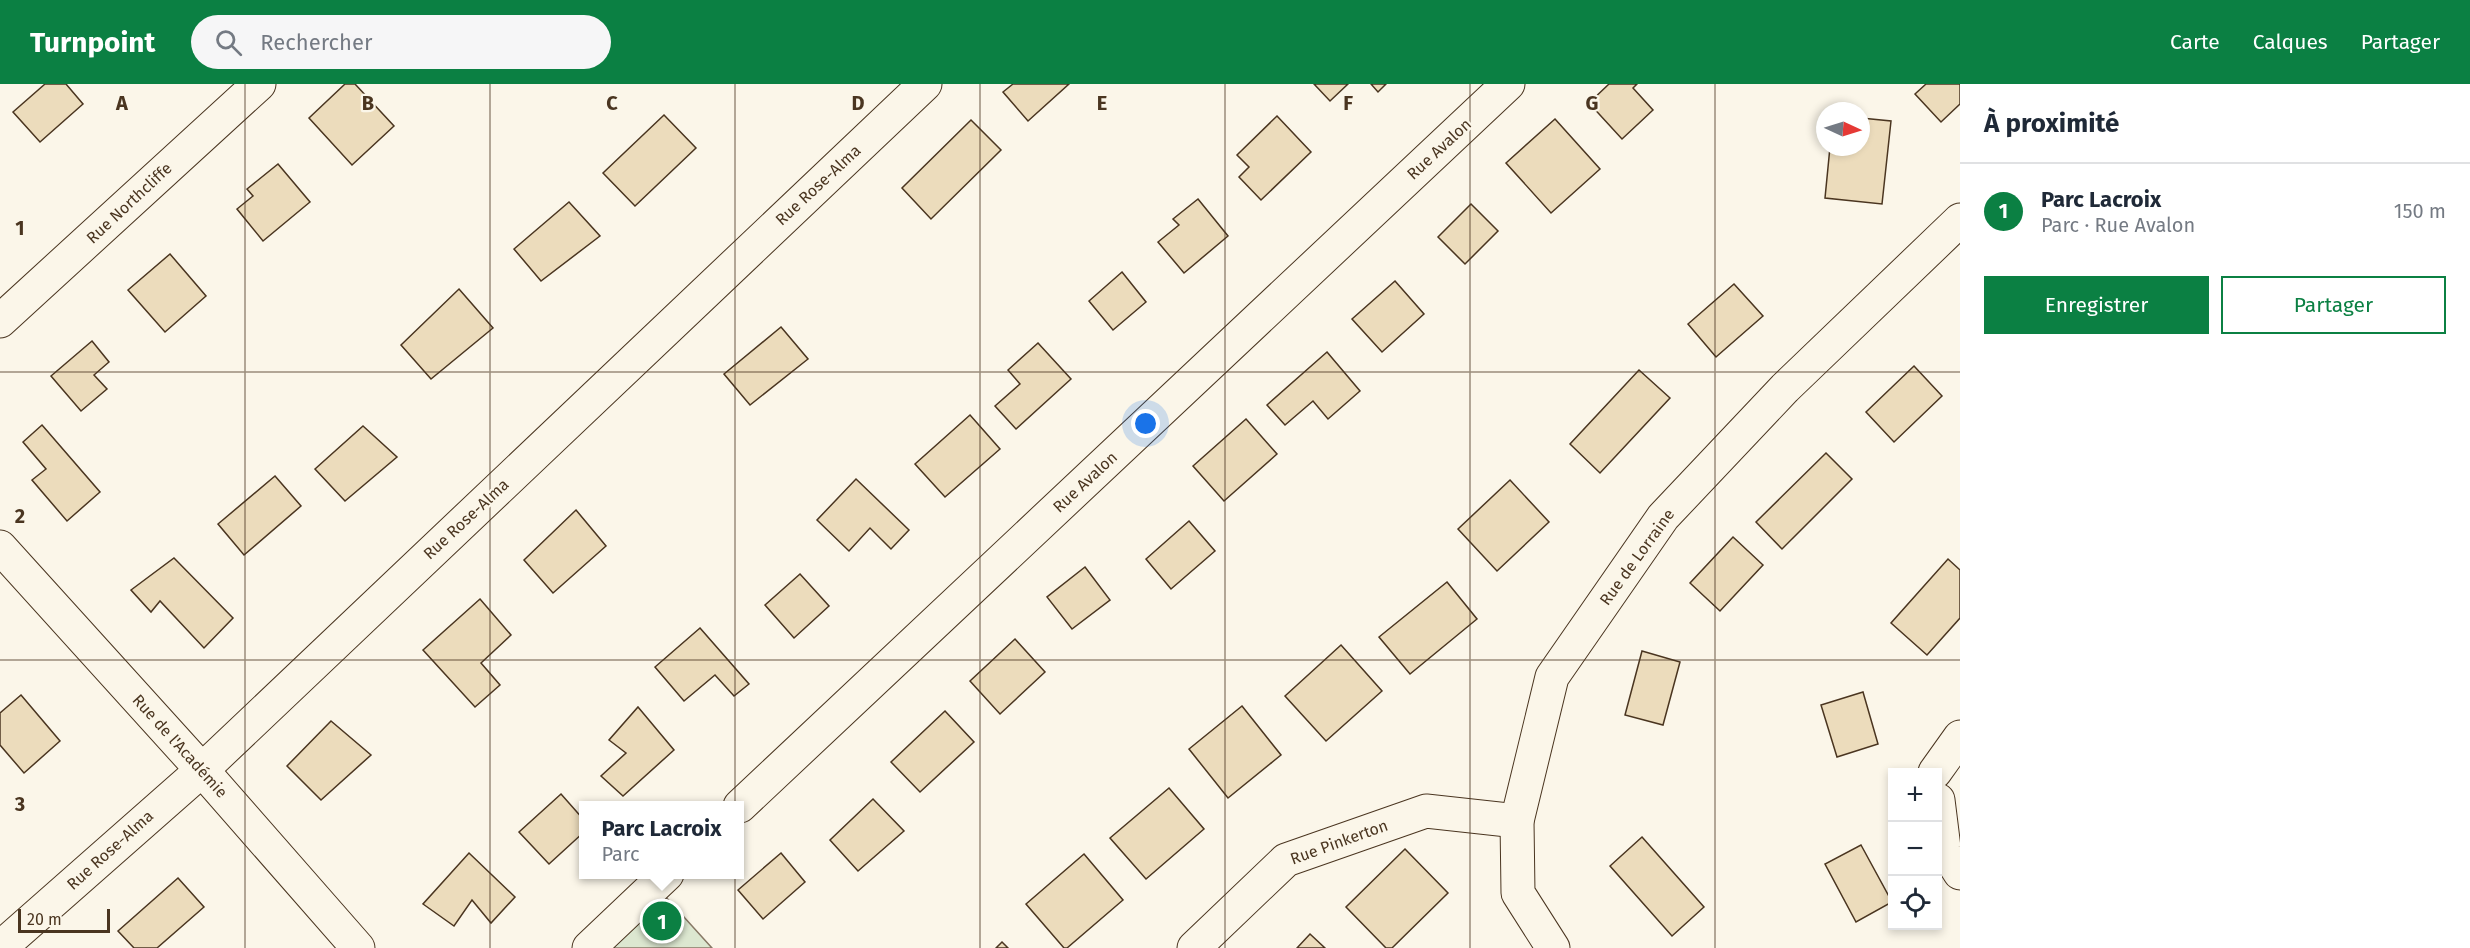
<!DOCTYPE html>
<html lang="fr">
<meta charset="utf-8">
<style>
body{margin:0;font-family:"Fira Sans",sans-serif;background:#f6f6f7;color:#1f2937}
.controls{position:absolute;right:18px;bottom:18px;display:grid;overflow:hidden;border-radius:0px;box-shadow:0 3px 9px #0003}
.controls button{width:54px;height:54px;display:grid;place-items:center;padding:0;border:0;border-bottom:2px solid #e0e1e3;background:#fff;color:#1f2937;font:30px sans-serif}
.compass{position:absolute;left:1816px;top:18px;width:54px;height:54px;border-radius:50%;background:#fff;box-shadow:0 3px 9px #0003;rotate:94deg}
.scale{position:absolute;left:18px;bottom:15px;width:92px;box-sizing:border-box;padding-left:6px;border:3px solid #4a3520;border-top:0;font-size:16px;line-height:21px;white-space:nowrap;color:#4a3520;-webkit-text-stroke:4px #fbf6e9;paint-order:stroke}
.you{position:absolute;left:1146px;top:340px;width:21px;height:21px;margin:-15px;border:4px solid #fff;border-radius:50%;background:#1a73e8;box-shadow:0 0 0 9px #1a73e833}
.badge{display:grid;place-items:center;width:39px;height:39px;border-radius:50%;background:#0b8043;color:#fff;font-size:20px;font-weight:700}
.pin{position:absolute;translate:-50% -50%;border:3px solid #fff;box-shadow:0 2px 6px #0006}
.popup{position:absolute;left:579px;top:717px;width:165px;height:78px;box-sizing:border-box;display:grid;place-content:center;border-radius:0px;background:#fff;filter:drop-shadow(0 2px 4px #0005);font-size:20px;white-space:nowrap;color:#747a83}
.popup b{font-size:22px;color:#1f2937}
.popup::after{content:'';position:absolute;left:50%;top:100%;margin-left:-12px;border:12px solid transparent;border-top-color:#fff}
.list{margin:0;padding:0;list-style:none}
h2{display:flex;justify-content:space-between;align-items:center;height:78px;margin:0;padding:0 24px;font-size:26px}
h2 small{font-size:20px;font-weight:400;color:#747a83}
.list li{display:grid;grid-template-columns:39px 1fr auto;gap:18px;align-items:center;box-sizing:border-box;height:96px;padding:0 24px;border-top:2px solid #e0e1e3}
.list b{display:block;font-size:22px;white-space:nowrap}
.list p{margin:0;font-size:20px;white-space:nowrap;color:#747a83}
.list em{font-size:20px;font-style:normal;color:#747a83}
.actions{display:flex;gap:12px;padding:18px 24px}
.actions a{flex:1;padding:14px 0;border:2px solid #0b8043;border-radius:0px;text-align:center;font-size:21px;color:#0b8043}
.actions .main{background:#0b8043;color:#fff}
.icon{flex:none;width:33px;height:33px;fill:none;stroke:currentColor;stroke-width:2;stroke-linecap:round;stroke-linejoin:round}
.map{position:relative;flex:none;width:1960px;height:864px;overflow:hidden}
header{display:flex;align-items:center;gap:36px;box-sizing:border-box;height:84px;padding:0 30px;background:#0b8043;color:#fff}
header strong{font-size:28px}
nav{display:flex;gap:33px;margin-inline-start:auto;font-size:21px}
.search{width:420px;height:54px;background:#f6f6f7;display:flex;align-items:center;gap:15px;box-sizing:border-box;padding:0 21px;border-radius:33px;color:#747a83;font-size:22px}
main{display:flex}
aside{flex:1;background:#fff}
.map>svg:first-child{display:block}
.green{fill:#dce7d0;stroke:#887966;stroke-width:1.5}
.building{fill:#ecdcbc;stroke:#4a3520;stroke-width:1.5}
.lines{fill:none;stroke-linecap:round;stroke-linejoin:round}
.minor-casing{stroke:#4a3520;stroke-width:35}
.minor{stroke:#fbf6e9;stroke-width:33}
.grid{fill:none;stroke:#4a3520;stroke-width:1.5;stroke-opacity:0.55}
.labels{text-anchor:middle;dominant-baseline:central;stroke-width:4.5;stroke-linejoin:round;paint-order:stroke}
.street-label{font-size:16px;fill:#4a3520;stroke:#fbf6e9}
.grid-label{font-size:20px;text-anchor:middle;font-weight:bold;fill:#4a3520;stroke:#fbf6e9;stroke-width:4.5;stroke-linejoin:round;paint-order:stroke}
</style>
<header>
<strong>Turnpoint</strong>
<div class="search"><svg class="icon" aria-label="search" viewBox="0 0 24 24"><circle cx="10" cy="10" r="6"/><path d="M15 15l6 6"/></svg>Rechercher</div>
<nav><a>Carte</a><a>Calques</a><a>Partager</a></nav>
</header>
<main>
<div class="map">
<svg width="1960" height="864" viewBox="0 0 1960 864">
<rect width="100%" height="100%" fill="#fbf6e9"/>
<path class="green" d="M664,811l48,53h-106z"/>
<g class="building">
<path d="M45,0h21l17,20 -43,38 -27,-30z"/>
<path d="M345,0h10l39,42 -42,39 -43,-47z"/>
<path d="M1013,0h56l-41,37 -25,-29z"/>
<path d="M1314,0h34l-18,17z"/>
<path d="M1371,0h15l-8,8z"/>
<path d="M1609,0h28l-4,4 20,22 -31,29 -33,-36z"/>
<path d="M1926,0h34v20l-19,18 -26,-28z"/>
<path d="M664,31l32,33 -61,58 -32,-33z"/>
<path d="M1277,32l34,36 -50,48 -22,-23 10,-10 -12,-12z"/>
<path d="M1861,34l30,3 -9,83 -57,-6 5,-51h31z"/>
<path d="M1555,35l45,50 -49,44 -45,-50z"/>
<path d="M971,36l30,30 -70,69 -29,-31z"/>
<path d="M278,80l32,38 -47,39 -26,-32 16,-13 -6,-7z"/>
<path d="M1198,115l30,37 -44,37 -26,-31 21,-17 -6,-6z"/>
<path d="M569,118l31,34 -59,45 -27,-32z"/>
<path d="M1471,120l27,27 -33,33 -27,-27z"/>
<path d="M170,170l36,42 -41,36 -37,-42z"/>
<path d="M1122,188l24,30 -33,28 -24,-29z"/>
<path d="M1395,197l29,33 -42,38 -30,-33z"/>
<path d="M1734,200l29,32 -47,41 -28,-33z"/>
<path d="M459,205l34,39 -62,51 -30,-34z"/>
<path d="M781,243l27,32 -58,46 -26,-31z"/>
<path d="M92,257l17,21 -15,13 13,14 -26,22 -30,-35z"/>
<path d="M1038,259l33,36 -55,50 -21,-23 25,-22 -12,-14z"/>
<path d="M1327,268l33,39 -32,28 -15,-18 -28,24 -18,-20z"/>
<path d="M1914,282l28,30 -48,46 -28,-30z"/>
<path d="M1639,286l31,28 -70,75 -30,-29z"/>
<path d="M970,331l30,34 -55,48 -30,-33z"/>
<path d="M1246,335l31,35 -53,47 -31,-35z"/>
<path d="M42,341l58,67 -33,29 -35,-41 14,-11 -23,-27z"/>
<path d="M363,342l34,31 -52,44 -30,-32z"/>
<path d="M1826,369l26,26 -70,70 -26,-27z"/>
<path d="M275,392l26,30 -57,49 -26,-31z"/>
<path d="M856,395l53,51 -18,19 -21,-21 -21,23 -32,-31z"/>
<path d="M1510,396l39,42 -52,49 -39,-42z"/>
<path d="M576,426l30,36 -53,47 -29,-33z"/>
<path d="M1189,437l26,30 -44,38 -25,-30z"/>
<path d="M1733,453l30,28 -43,46 -30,-28z"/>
<path d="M174,474l59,60 -29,30 -44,-47 -9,11 -20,-22z"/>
<path d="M1948,475l12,11v48l-33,37 -36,-32z"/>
<path d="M1085,483l25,33 -38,29 -25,-32z"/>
<path d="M800,490l29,32 -35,32 -29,-33z"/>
<path d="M1447,498l30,37 -67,55 -31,-37z"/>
<path d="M480,515l31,36 -30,28 19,22 -25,22 -52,-57z"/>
<path d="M700,544l49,56 -15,12 -19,-21 -31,26 -29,-34z"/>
<path d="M1015,555l30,33 -45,42 -30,-33z"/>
<path d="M1341,561l41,46 -56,50 -41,-45z"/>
<path d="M1642,567l38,11 -17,63 -38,-10z"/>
<path d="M1863,608l15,52 -41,13 -16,-52z"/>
<path d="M21,611l39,46 -36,32 -24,-28v-32z"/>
<path d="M1242,622l39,49 -53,43 -39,-49z"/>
<path d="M638,623l36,43 -51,46 -22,-20 25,-23 -17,-13z"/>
<path d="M945,627l29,31 -54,50 -29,-30z"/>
<path d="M331,637l40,34 -50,45 -34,-34z"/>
<path d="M1169,704l35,41 -58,50 -36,-41z"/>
<path d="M561,710l23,26v12l-35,32 -30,-32z"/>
<path d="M873,715l31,32 -46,40 -28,-31z"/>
<path d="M1642,753l62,70 -32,29 -62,-70z"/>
<path d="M1861,761l31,57 -36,20 -31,-58z"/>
<path d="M1405,765l43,44 -56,55h-6l-40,-41z"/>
<path d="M469,769l46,44 -24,26 -19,-23 -18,26 -31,-22z"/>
<path d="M781,769l24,29 -42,37 -25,-29z"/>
<path d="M1084,770l39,46 -56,48h-3l-38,-44z"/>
<path d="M178,794l26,29 -47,41h-23l-16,-17z"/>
<path d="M1310,850l15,14h-28z"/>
<path d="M1002,858l6,6h-12z"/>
</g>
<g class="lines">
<g class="minor-casing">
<g id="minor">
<path d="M0,237l259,-237"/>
<path d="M0,463l202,223 156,178"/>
<path d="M1935,688l25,-35"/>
<path d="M1938,716l6,48 16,25"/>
<path d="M740,722l768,-722"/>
<path d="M0,864l202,-178 723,-686"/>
<path d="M589,864l78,-74"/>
<path d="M1194,864l92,-88 140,-49 91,10"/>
<path d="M1553,864l-35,-55 -1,-72 35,-144 111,-160 122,-129 175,-168"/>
</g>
</g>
<use href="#minor" class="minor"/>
</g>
<path class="grid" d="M245,0v864M490,0v864M735,0v864M980,0v864M1225,0v864M1470,0v864M1715,0v864M0,288h1960M0,576h1960"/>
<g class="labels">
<g class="street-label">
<text transform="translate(1439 65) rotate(-43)">Rue Avalon</text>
<text transform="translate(818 101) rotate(-43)">Rue Rose-Alma</text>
<text transform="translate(129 119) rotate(-43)">Rue Northcliffe</text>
<text transform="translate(1085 398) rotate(-43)">Rue Avalon</text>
<text transform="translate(466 435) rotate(-43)">Rue Rose-Alma</text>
<text transform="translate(1637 473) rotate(-54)">Rue de Lorraine</text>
<text transform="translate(180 662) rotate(48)">Rue de l'Académie</text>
<text transform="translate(1339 758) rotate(-20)">Rue Pinkerton</text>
<text transform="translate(110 766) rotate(-42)">Rue Rose-Alma</text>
</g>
</g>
<g class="grid-label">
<text x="122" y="26">A</text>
<text x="368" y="26">B</text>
<text x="612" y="26">C</text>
<text x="858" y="26">D</text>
<text x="1102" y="26">E</text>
<text x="1348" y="26">F</text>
<text x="1592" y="26">G</text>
<text x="20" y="151">1</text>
<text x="20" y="439">2</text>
<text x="20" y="727">3</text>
</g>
</svg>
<div class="controls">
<button>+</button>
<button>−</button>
<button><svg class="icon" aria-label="locate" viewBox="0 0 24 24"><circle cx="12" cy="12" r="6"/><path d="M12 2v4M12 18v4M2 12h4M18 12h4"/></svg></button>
</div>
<svg class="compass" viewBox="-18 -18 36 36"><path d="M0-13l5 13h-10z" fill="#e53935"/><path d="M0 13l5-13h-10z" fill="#747a83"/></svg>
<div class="scale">20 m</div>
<div class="you"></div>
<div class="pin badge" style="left:662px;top:837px">1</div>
<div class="popup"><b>Parc Lacroix</b>Parc</div>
</div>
<aside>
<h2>À proximité<small></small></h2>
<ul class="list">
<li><span class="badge">1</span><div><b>Parc Lacroix</b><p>Parc · Rue Avalon</p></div><em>150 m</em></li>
</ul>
<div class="actions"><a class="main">Enregistrer</a><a>Partager</a></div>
</aside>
</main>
